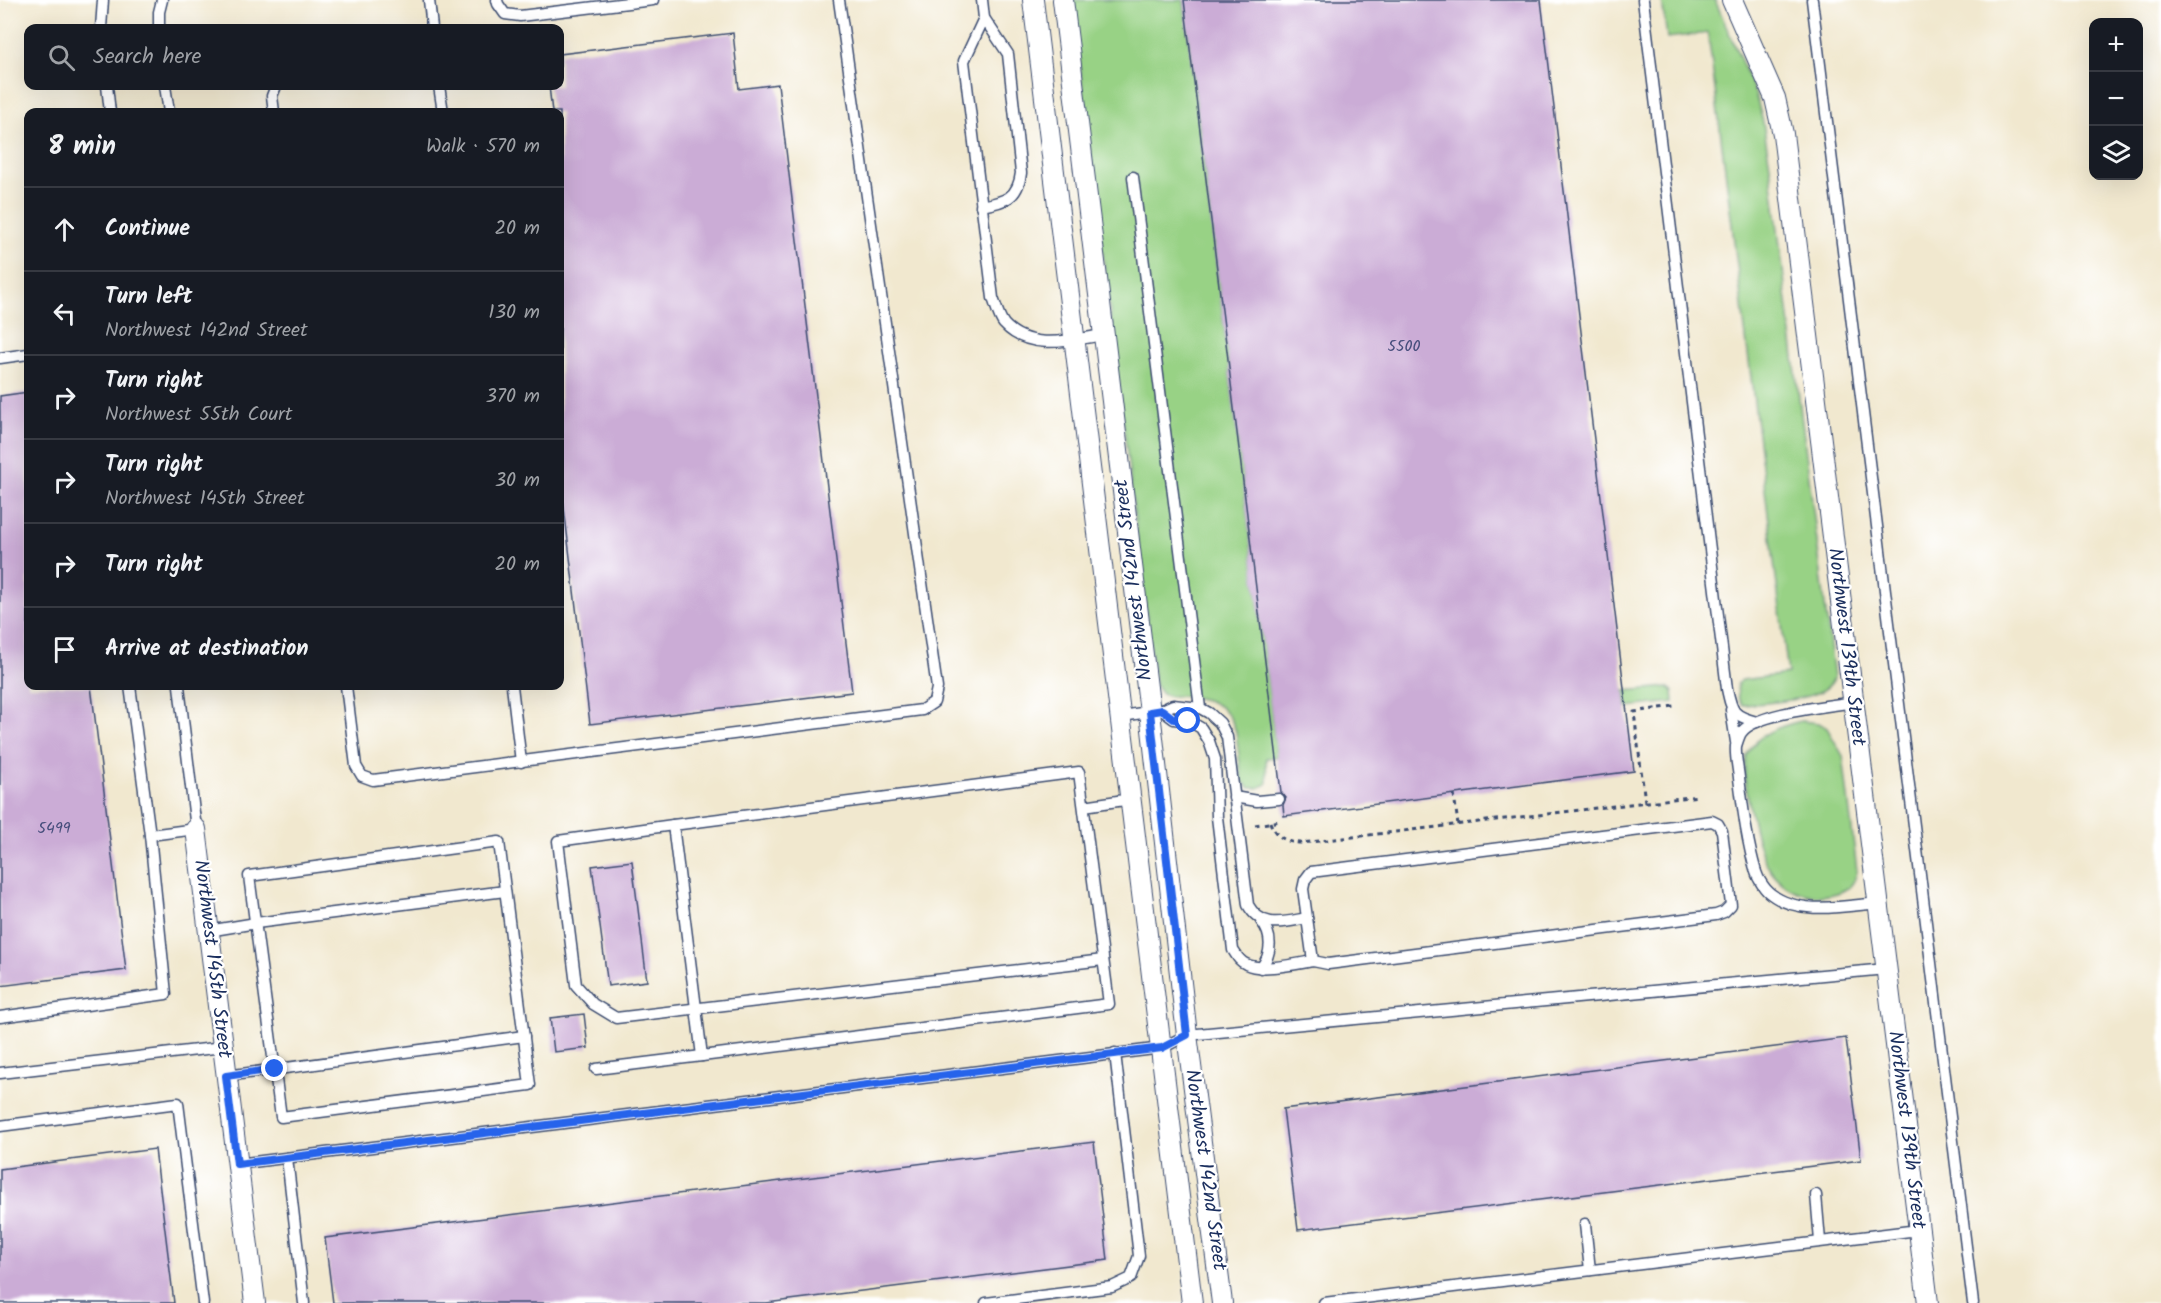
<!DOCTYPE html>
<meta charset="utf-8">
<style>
body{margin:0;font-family:Kalam,sans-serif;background:#20242c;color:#f1f3f6}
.controls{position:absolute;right:18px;top:18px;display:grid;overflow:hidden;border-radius:12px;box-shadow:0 6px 24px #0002}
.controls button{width:54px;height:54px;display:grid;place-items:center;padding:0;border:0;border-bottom:2px solid #363941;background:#171b24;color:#f1f3f6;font:30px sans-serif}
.stop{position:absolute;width:18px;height:18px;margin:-14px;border:4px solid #2563eb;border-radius:50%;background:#fff}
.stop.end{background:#2563eb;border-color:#fff;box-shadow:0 2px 6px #0008}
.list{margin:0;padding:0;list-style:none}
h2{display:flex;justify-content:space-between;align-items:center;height:78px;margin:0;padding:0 24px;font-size:26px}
h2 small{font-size:20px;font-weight:400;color:#9ea1a6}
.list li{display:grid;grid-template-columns:39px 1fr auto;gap:18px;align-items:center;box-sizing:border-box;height:84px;padding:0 24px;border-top:2px solid #363941}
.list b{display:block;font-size:22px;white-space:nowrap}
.list p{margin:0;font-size:20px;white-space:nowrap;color:#9ea1a6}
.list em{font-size:20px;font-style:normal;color:#9ea1a6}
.icon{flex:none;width:33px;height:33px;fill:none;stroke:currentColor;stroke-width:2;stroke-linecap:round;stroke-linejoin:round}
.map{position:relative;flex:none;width:2161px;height:1303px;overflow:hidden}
.search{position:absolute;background:#171b24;box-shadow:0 6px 24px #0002;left:24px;top:24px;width:540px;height:66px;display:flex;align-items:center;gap:15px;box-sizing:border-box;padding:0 21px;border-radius:12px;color:#9ea1a6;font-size:22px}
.panel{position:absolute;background:#171b24;box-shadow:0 6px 24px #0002;left:24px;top:108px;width:540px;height:582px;border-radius:12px}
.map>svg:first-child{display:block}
.green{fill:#98d285;stroke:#5a8072;stroke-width:1.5}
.building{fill:#cbacd6}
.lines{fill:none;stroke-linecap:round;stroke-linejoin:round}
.service-casing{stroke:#3b4b6f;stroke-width:13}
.minor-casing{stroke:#3b4b6f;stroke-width:22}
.path{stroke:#3b4b6f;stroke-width:3;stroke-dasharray:4.5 4.5;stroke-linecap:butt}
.service{stroke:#fff;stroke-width:10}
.minor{stroke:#fff;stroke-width:20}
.route{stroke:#2563eb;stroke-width:8}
.labels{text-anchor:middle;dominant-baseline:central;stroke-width:4.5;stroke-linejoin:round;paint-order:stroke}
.number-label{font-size:16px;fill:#474e7c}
.street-label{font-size:20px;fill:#1b2f5e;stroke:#fff}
</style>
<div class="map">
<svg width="2161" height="1303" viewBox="0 0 2161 1303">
<rect width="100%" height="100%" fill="#fff"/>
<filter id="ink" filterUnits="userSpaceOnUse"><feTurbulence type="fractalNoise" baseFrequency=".0167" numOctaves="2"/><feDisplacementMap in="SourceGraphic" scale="12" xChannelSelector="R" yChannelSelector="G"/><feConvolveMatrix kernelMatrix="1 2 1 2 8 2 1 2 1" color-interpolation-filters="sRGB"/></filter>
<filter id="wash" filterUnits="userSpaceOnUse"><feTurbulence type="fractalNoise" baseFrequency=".008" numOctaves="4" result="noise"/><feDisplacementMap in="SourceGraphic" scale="24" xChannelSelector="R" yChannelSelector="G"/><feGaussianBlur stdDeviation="1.35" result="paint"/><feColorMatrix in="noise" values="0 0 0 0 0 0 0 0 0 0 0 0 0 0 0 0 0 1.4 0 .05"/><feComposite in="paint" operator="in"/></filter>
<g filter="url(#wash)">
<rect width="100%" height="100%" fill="#f1e8cf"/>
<g class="green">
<path d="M1072,0h112l93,757 -11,1 1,26 -9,4h-8l-8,-7 -6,-49c-9,-34 -39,-36 -68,-36l-6,-2 -7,-9z"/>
<path d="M1662,0h53l40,93 8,29 7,44 64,511c-5,24 -69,26 -90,28l-3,-1 -3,-7 -1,-13 5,-4 46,-6 -80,-641 -41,5z"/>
<path d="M1668,687l5,4 1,11 -47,5 -2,-16z"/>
<path d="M1801,721l18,2 8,5 16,28 14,115c-2,13 -8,18 -20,22 -12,4 -24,4 -36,0 -38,-12 -44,-51 -51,-85 -3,-16 -9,-40 -2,-55 9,-20 33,-27 53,-32z"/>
</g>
<g id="blocks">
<g class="building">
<path d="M1184,0h357l93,771 -350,45 -1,-11 3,-7 -5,-6z"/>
<path d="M733,33l6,56 39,-5 74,608 -262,32 -30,-250v-362h-8l-3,-26h11v-32z"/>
<path d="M28,392v294h63l35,284 -126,16v-590z"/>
<path d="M632,861l15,120 -39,5 -16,-120z"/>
<path d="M584,1014l4,34 -34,4 -4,-34z"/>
<path d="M1846,1038l15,122 -563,70 -15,-121z"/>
<path d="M1094,1142l14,118 -342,43h-433l-8,-65z"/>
<path d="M155,1149l19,154h-174v-134z"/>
</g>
</g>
</g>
<g filter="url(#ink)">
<use href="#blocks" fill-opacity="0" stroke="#3b4b6f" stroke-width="1.5"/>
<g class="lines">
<g class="service-casing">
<g id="service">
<path d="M429,0l3,28"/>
<path d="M497,0l1,4 7,10 15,2 133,-16"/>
<path d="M1643,0l84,689c5,23 6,27 30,33"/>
<path d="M1812,0l161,1303"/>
<path d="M984,18l-20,43 29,237c3,8 6,20 11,26 25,28 68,16 99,11"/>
<path d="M101,28l2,-28"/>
<path d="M159,28v-16l3,-12"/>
<path d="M107,86l3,26"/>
<path d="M165,86l4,26"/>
<path d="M439,86l4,26"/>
<path d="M274,112l-2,-16 4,-10"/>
<path d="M1133,177l67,531"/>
<path d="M981,206c24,-4 37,-8 40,-33l-13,-119 -24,-36 -2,-18"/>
<path d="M0,358l28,-4"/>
<path d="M130,686l20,149 46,-6 -17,-143"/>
<path d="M346,686l10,80 6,10 11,4 549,-70 12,-8 3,-14 -98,-688"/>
<path d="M512,686l9,76"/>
<path d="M1854,702c-24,4 -100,11 -113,31 -2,3 -4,10 -5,13 -1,10 2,22 3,32 4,31 8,64 17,94 2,7 9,18 15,22 28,22 74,12 107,9"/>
<path d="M1162,710l12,9 15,2 12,7 8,13 6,18 2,58 16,133c4,6 6,11 13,14 15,8 49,0 67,-3"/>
<path d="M1731,710l5,32"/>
<path d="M1122,716l40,-6 11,-5 27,3 9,5 11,10 7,14 21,168c14,25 36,17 59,13"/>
<path d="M1079,772l30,232 -407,52 -29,-231z"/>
<path d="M1234,797l23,4 22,-2"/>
<path d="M1084,806l47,-7"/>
<path d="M1712,821l6,3 4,7 9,74 -7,7 -8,3 -388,49 -15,-3 -10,-72 2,-9 6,-8z"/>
<path d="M673,825l-115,16 18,144 17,19 23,14 487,-58"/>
<path d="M499,842l31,243 -249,32 -32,-241z"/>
<path d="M208,931l48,-8 249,-32"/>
<path d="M1261,968c11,-14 12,-33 0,-47"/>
<path d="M0,1017l166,-23 -16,-159"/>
<path d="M596,1069l106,-13"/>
<path d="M0,1073l223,-26"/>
<path d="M226,1076l298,-40"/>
<path d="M0,1126l178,-23 25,200"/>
<path d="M287,1158l17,145"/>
<path d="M237,1164l925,-116 25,-13 699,-66"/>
<path d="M1816,1195l4,46"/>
<path d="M1585,1224l5,46"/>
<path d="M986,1303l126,-16 19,-9 8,-22 -24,-203"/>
<path d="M1324,1303l594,-73"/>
</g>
</g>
<g class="minor-casing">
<g id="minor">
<path d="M1033,0l159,1303"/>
<path d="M1063,0l87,712 37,323 35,268"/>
<path d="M1732,0l43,98 8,36 145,1169"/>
<path d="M196,829l59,474"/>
</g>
</g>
<g class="path">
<path d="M1454,794l4,31"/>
<path d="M1645,802l-11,-90 40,-6"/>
<path d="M1270,822c5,15 17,21 32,21l396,-47"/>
<path d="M1255,825l26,-4"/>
</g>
<use href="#service" class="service"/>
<use href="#minor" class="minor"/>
</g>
</g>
<g class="lines" filter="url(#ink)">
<path class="route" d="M275,1069l-49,7 11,88 925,-116 25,-13 -37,-323 12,-2 12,9 14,2"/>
</g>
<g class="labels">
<g class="number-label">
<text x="1404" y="346">5500</text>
<text x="54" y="828">5499</text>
</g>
<g class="street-label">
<text transform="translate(1134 580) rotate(-97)">Northwest 142nd Street</text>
<text transform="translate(1846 647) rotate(83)">Northwest 139th Street</text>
<text transform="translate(212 959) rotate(83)">Northwest 145th Street</text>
<text transform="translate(1906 1130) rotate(83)">Northwest 139th Street</text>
<text transform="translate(1205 1170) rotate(82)">Northwest 142nd Street</text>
</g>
</g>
</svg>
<div class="controls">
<button>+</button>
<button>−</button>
<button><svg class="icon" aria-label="layers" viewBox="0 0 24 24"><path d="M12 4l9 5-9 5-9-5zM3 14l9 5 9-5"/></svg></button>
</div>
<div class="stop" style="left:1188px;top:721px"></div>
<div class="stop end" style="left:275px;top:1069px"></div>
<div class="search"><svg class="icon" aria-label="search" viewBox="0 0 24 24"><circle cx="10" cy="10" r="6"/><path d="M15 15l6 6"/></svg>Search here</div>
<section class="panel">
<h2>8 min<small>Walk · 570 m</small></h2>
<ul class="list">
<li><svg class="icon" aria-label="ahead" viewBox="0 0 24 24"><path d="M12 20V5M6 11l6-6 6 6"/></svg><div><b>Continue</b></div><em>20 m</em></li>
<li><svg class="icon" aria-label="left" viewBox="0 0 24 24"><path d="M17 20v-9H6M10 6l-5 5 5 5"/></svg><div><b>Turn left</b><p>Northwest 142nd Street</p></div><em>130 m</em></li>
<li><svg class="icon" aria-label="right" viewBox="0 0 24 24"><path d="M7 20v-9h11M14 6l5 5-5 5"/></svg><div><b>Turn right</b><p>Northwest 55th Court</p></div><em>370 m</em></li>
<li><svg class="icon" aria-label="right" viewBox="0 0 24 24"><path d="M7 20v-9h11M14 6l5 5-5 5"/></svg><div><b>Turn right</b><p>Northwest 145th Street</p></div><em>30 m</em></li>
<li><svg class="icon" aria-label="right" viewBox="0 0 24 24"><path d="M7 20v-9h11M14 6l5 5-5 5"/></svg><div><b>Turn right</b></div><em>20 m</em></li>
<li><svg class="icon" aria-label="arrive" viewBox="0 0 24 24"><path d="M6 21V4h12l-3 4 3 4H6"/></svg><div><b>Arrive at destination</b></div></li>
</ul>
</section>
</div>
